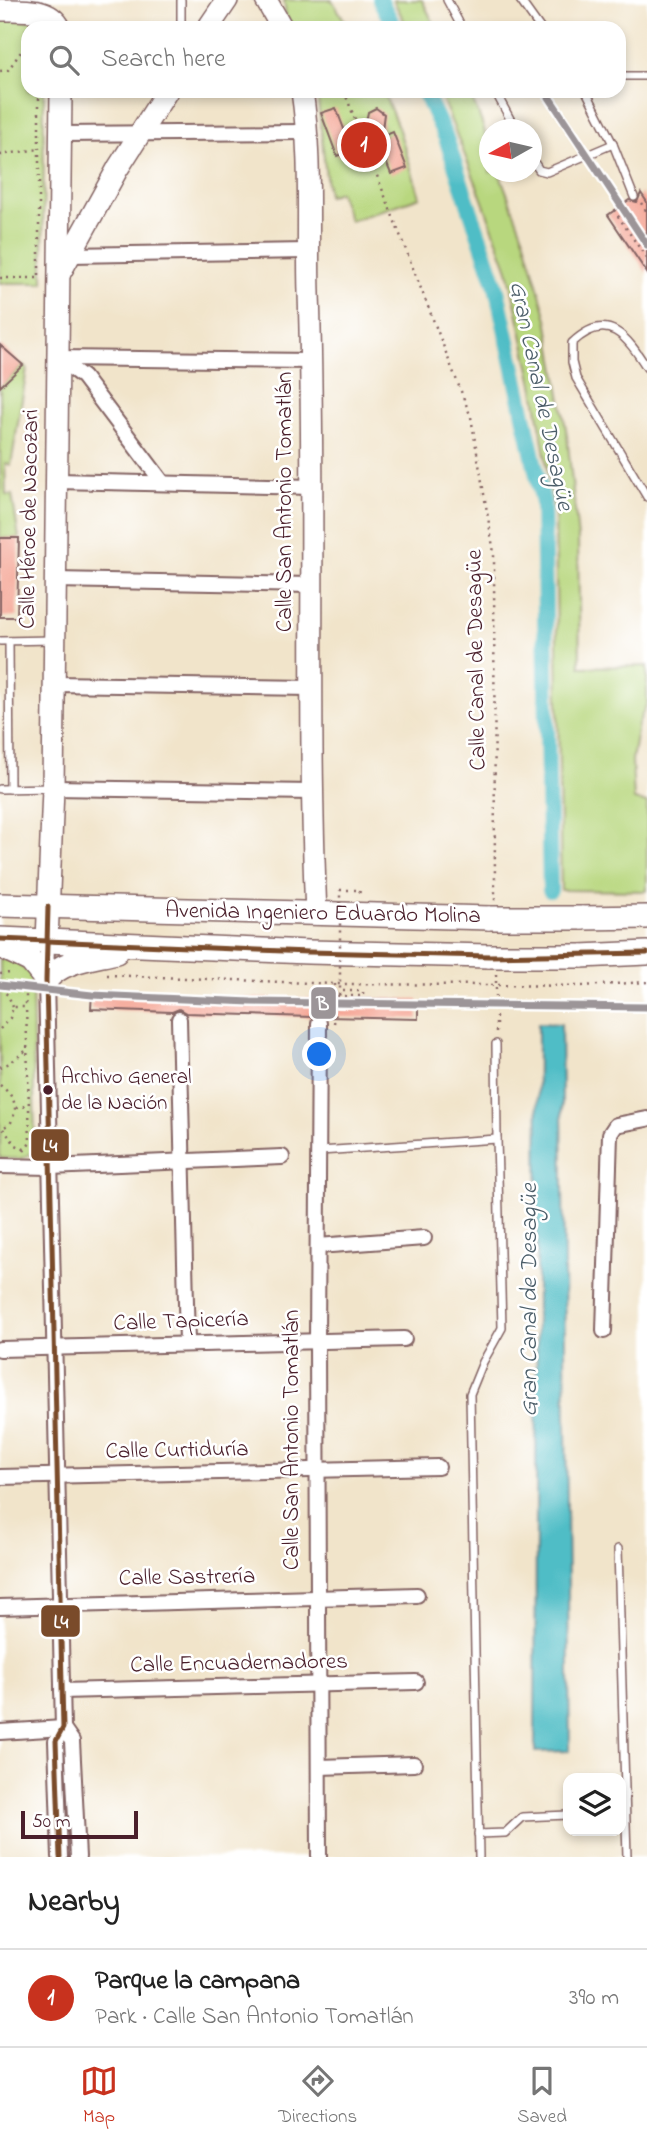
<!DOCTYPE html>
<meta charset="utf-8">
<style>
body{margin:0;font-family:"Indie Flower",sans-serif;background:#f6f6f6;color:#222}
.controls{position:absolute;right:21px;bottom:21px;display:grid;overflow:hidden;border-radius:14px;box-shadow:0 4px 10px #0003}
.controls button{width:63px;height:63px;display:grid;place-items:center;padding:0;border:0;border-bottom:2px solid #e0e0e0;background:#fff;color:#222;font:35px sans-serif}
.compass{position:absolute;left:479px;top:119px;width:63px;height:63px;border-radius:50%;background:#fff;box-shadow:0 4px 10px #0003;rotate:262deg}
.scale{position:absolute;left:21px;bottom:18px;width:117px;box-sizing:border-box;padding-left:7px;border:4px solid #4a1f2b;border-top:0;font-size:19px;line-height:24px;white-space:nowrap;color:#4a1f2b;-webkit-text-stroke:5px #fff;paint-order:stroke}
.you{position:absolute;left:320px;top:1055px;width:24px;height:24px;margin:-18px;border:5px solid #fff;border-radius:50%;background:#1a73e8;box-shadow:0 0 0 10px #1a73e833}
.badge{display:grid;place-items:center;width:46px;height:46px;border-radius:50%;background:#c8321e;color:#fff;font-size:23px;font-weight:700}
.pin{position:absolute;translate:-50% -50%;border:4px solid #fff;box-shadow:0 2px 7px #0006}
.list{margin:0;padding:0;list-style:none}
h2{display:flex;justify-content:space-between;align-items:center;height:91px;margin:0;padding:0 28px;font-size:30px}
h2 small{font-size:23px;font-weight:400;color:#767676}
.list li{display:grid;grid-template-columns:46px 1fr auto;gap:21px;align-items:center;box-sizing:border-box;height:98px;padding:0 28px;border-top:2px solid #e0e0e0}
.list b{display:block;font-size:26px;white-space:nowrap}
.list p{margin:0;font-size:23px;white-space:nowrap;color:#767676}
.list em{font-size:23px;font-style:normal;color:#767676}
.icon{flex:none;width:38px;height:38px;fill:none;stroke:currentColor;stroke-width:2;stroke-linecap:round;stroke-linejoin:round}
.map{position:relative;flex:none;width:647px;height:1857px;overflow:hidden}
.search{position:absolute;background:#fff;box-shadow:0 4px 10px #0003;left:21px;right:21px;top:21px;height:77px;display:flex;align-items:center;gap:18px;box-sizing:border-box;padding:0 24px;border-radius:21px;color:#767676;font-size:26px}
.sheet{height:189px;background:#fff}
nav{display:flex;justify-content:space-around;align-items:center;box-sizing:border-box;height:98px;border-top:2px solid #e0e0e0;background:#fff;font-size:19px;color:#767676}
nav a{display:grid;justify-items:center;gap:4px}
nav .on{color:#c8321e}
.map>svg:first-child{display:block}
.green{fill:#b8d77e;stroke:#817b54;stroke-width:2}
.water{fill:#4fbdc6;stroke:#4c6e78;stroke-width:2}
.lines{fill:none;stroke-linecap:round;stroke-linejoin:round}
.canal{stroke:#4fbdc6;stroke-width:16}
.building{fill:#f4a190}
.lane-casing{stroke:#846463;stroke-width:10}
.street-casing{stroke:#846463;stroke-width:18}
.secondary-casing{stroke:#846463;stroke-width:24}
.primary-casing{stroke:#846463;stroke-width:26}
.path{stroke:#846463;stroke-width:2.5;stroke-dasharray:2 5;stroke-linecap:butt}
.lane{stroke:#fff;stroke-width:7}
.street{stroke:#fff;stroke-width:14}
.secondary{stroke:#fff;stroke-width:21}
.primary{stroke:#fff;stroke-width:23}
.primary-bridge-casing{stroke:#846463;stroke-width:26;stroke-linecap:butt}
.path-bridge{stroke:#846463;stroke-width:2.5;stroke-dasharray:2 5;stroke-linecap:butt}
.primary-bridge{stroke:#fff;stroke-width:23}
.bus-1-casing{stroke:#fff;stroke-width:10}
.bus-1{stroke:#7a4b2a;stroke-width:5}
.metro-1-casing{stroke:#fff;stroke-width:12}
.metro-1{stroke:#9c9598;stroke-width:7}
.bus-dot{fill:#4a1f2b;stroke:#fff;stroke-width:2.5}
.labels{text-anchor:middle;dominant-baseline:central;stroke-width:5;stroke-linejoin:round;paint-order:stroke}
.bus-label{font-size:21px;fill:#4a1f2b;stroke:#fff;text-anchor:start}
.street-label{font-size:23px;fill:#4a1f2b;stroke:#fff}
.water-label{font-size:24px;font-style:italic;fill:#4c5e69;stroke:#fff}
.line-badge{stroke:#fff;stroke-width:2.5}
.badge-label{font-size:19px;text-anchor:middle;font-weight:bold;fill:#fff}
</style>
<div class="map">
<svg width="647" height="1857" viewBox="0 0 647 1857">
<rect width="100%" height="100%" fill="#fff"/>
<filter id="ink" filterUnits="userSpaceOnUse"><feTurbulence type="fractalNoise" baseFrequency=".0143" numOctaves="2"/><feDisplacementMap in="SourceGraphic" scale="14" xChannelSelector="R" yChannelSelector="G"/><feConvolveMatrix kernelMatrix="1 2 1 2 8 2 1 2 1" color-interpolation-filters="sRGB"/></filter>
<filter id="wash" filterUnits="userSpaceOnUse"><feTurbulence type="fractalNoise" baseFrequency=".00686" numOctaves="4" result="noise"/><feDisplacementMap in="SourceGraphic" scale="28" xChannelSelector="R" yChannelSelector="G"/><feGaussianBlur stdDeviation="1.57" result="paint"/><feColorMatrix in="noise" values="0 0 0 0 0 0 0 0 0 0 0 0 0 0 0 0 0 1.4 0 .05"/><feComposite in="paint" operator="in"/></filter>
<g filter="url(#wash)">
<rect width="100%" height="100%" fill="#f1e4ca"/>
<g class="green">
<path d="M284,0h48l17,28h-57l-6,-12z"/>
<path d="M393,0h29l14,28h-28z"/>
<path d="M0,19l42,3 2,6h-16v63h16l-1,192h-43z"/>
<path d="M317,91h66l15,36 22,70 -70,24 -11,-29 -11,4z"/>
<path d="M439,91h29c14,29 22,48 22,81h9l26,69 22,78 20,116 11,103 2,129 67,-1v37l-9,21 -6,36 2,40 13,3v88l-86,-1 -6,-375 -21,-126 -26,-119 -30,-82z"/>
<path d="M23,365l4,4 -16,96 -6,-2 1,32h6l7,43h-19v-151z"/>
<path d="M0,959l16,2 16,15 3,172c-9,14 -20,11 -35,10z"/>
</g>
<path class="water" d="M538,1023l23,1 9,727 -35,1z"/>
<g class="lines">
<g class="canal">
<path d="M380,0l15,28"/>
<path d="M424,91l22,47 50,148 47,217 7,387"/>
</g>
</g>
<g id="blocks">
<g class="building">
<path d="M336,108l16,42 -15,6 -16,-43z"/>
<path d="M376,108l8,6 -3,23 12,-5 14,36 -16,6 -20,-49 -5,-3 2,-10z"/>
<path d="M641,193l6,9v71l-39,-58 21,-15 8,2z"/>
<path d="M0,345l23,20 -23,22z"/>
<path d="M0,538h19l-2,79h-17z"/>
<path d="M92,992l158,6 168,1v20l-92,-2 -6,-4 -8,4 -126,-4 -7,-4 -7,3 -81,-3z"/>
</g>
</g>
</g>
<g filter="url(#ink)">
<use href="#blocks" fill-opacity="0" stroke="#846463" stroke-width="2"/>
<g class="lines">
<g class="lane-casing">
<g id="lane">
<path d="M447,0l15,28"/>
<path d="M520,0l20,28"/>
<path d="M181,28v-28"/>
<path d="M619,76h28"/>
<path d="M495,91l21,39"/>
<path d="M586,91l27,53 21,53"/>
<path d="M532,159l7,11 8,2 66,-28"/>
<path d="M647,368c-20,-31 -39,-59 -75,-25v19l4,16 71,119"/>
<path d="M0,641l54,-1"/>
<path d="M9,641l1,148"/>
<path d="M0,789l52,-1"/>
<path d="M496,1044l1,95"/>
<path d="M320,1151l177,-12 5,189 -19,34 -13,32 9,463"/>
<path d="M618,1549l9,308"/>
<path d="M478,1834l27,-1 17,-16 46,-2"/>
</g>
</g>
<g class="street-casing">
<g id="street">
<path d="M61,134l245,-2"/>
<path d="M70,255l238,-4"/>
<path d="M58,358l254,3"/>
<path d="M59,359l24,18 80,106"/>
<path d="M57,481l256,6"/>
<path d="M55,580l256,5"/>
<path d="M54,684l257,4"/>
<path d="M53,788l260,4"/>
<path d="M47,942l-1,38 17,748 -7,13 4,116"/>
<path d="M179,1019l8,324"/>
<path d="M0,1166l50,1 232,-10"/>
<path d="M318,1246l106,-8"/>
<path d="M604,1331l6,-197 6,-9 31,-6"/>
<path d="M0,1349l404,-10"/>
<path d="M0,1477l438,-10"/>
<path d="M0,1607l417,-12"/>
<path d="M62,1691l354,-9"/>
<path d="M63,1728l9,13 6,116"/>
<path d="M0,1732l63,-4"/>
<path d="M319,1767l95,-3"/>
<path d="M319,1857l-2,-516 2,-318"/>
</g>
</g>
<g class="secondary-casing">
<g id="secondary">
<path d="M266,0l16,28"/>
<path d="M0,10c20,0 50,-3 60,18"/>
<path d="M208,28l19,-28"/>
<path d="M302,91c10,66 5,135 7,202 7,207 -2,414 7,621"/>
<path d="M60,273l58,-105 49,-77"/>
<path d="M47,942l6,-154 8,-697"/>
</g>
</g>
<g class="primary-casing">
<g id="primary">
<path d="M0,905l490,13"/>
<path d="M581,918l66,-1"/>
<path d="M0,939l308,13 182,4"/>
<path d="M0,946l31,15 15,19c16,-20 46,-22 70,-28"/>
<path d="M581,956l66,-3"/>
</g>
</g>
<g class="path">
<path d="M0,71l8,-1 20,-28"/>
<path d="M344,91l127,326 23,136 1,348"/>
<path d="M0,155l39,-6"/>
<path d="M641,203l6,9"/>
<path d="M614,210l33,49"/>
<path d="M0,278h39v-187"/>
<path d="M340,890h20l-1,5"/>
<path d="M0,974l11,-1"/>
<path d="M496,974v60"/>
<path d="M107,975l228,9 156,1"/>
<path d="M335,984v12h28v-5h-23"/>
<path d="M582,986l65,-4"/>
<path d="M0,989l8,6 5,12"/>
<path d="M0,1029l10,-11 3,-11h13v-21"/>
<path d="M0,1067l10,-4 18,-14"/>
<path d="M0,1085c14,11 20,22 10,39l-10,5"/>
<path d="M16,1108l13,-3"/>
<path d="M3,1129l13,16 10,5"/>
<path d="M24,1151l6,-8 -4,-136"/>
</g>
<use href="#lane" class="lane"/>
<use href="#street" class="street"/>
<use href="#secondary" class="secondary"/>
<use href="#primary" class="primary"/>
<g class="primary-bridge-casing">
<g id="primary-bridge">
<path d="M490,918h91"/>
<path d="M490,956h91"/>
</g>
</g>
<g class="path-bridge">
<path d="M491,985l91,1"/>
<path d="M334,1023l6,-32v-101"/>
</g>
<use href="#primary-bridge" class="primary-bridge"/>
<g class="bus-1-casing">
<g id="bus-1">
<path d="M48,907l-2,73 17,748 -7,13 4,116"/>
<path d="M0,939l308,13 182,4 157,-3"/>
</g>
</g>
<use href="#bus-1" class="bus-1"/>
<g class="metro-1-casing">
<g id="metro-1">
<path d="M545,91l102,154"/>
<path d="M0,985l92,10 159,7 396,5"/>
</g>
</g>
<use href="#metro-1" class="metro-1"/>
</g>
</g>
<circle class="bus-dot" cx="48" cy="1090" r="6"/>
<g class="labels">
<g class="bus-label">
<text x="61" y="1078">Archivo General<tspan x="61" dy="26">de la Nación</tspan></text>
</g>
<g class="street-label">
<text transform="translate(285 502) rotate(-90)">Calle San Antonio Tomatlán</text>
<text transform="translate(30 519) rotate(-89)">Calle Héroe de Nacozari</text>
<text transform="translate(477 660) rotate(-91)">Calle Canal de Desagüe</text>
<text transform="translate(323 914) rotate(1)">Avenida Ingeniero Eduardo Molina</text>
<text transform="translate(181 1322) rotate(-2)">Calle Tapicería</text>
<text transform="translate(292 1440) rotate(-90)">Calle San Antonio Tomatlán</text>
<text transform="translate(177 1451) rotate(-1)">Calle Curtiduría</text>
<text transform="translate(187 1578) rotate(-1)">Calle Sastrería</text>
<text transform="translate(239 1664) rotate(-1)">Calle Encuadernadores</text>
</g>
<g class="water-label">
<text transform="translate(540 396) rotate(78)">Gran Canal de Desagüe</text>
<text transform="translate(530 1300) rotate(-90)">Gran Canal de Desagüe</text>
</g>
</g>
<g class="line-badge">
<rect x="310" y="986" width="27" height="34" rx="7" fill="#9c9598"/>
<rect x="30" y="1128" width="40" height="34" rx="7" fill="#7a4b2a"/>
<rect x="40" y="1604" width="41" height="34" rx="7" fill="#7a4b2a"/>
</g>
<g class="badge-label">
<text x="323" y="1010">B</text>
<text x="50" y="1152">L4</text>
<text x="61" y="1628">L4</text>
</g>
</svg>
<div class="controls">
<button><svg class="icon" aria-label="layers" viewBox="0 0 24 24"><path d="M12 4l9 5-9 5-9-5zM3 14l9 5 9-5"/></svg></button>
</div>
<svg class="compass" viewBox="-18 -18 36 36"><path d="M0-13l5 13h-10z" fill="#e53935"/><path d="M0 13l5-13h-10z" fill="#767676"/></svg>
<div class="scale">50 m</div>
<div class="you"></div>
<div class="pin badge" style="left:364px;top:145px">1</div>
<div class="search"><svg class="icon" aria-label="search" viewBox="0 0 24 24"><circle cx="10" cy="10" r="6"/><path d="M15 15l6 6"/></svg>Search here</div>
</div>
<section class="sheet">
<h2>Nearby<small></small></h2>
<ul class="list">
<li><span class="badge">1</span><div><b>Parque la campana</b><p>Park · Calle San Antonio Tomatlán</p></div><em>390 m</em></li>
</ul>
</section>
<nav>
<a class="on"><svg class="icon" aria-label="map" viewBox="0 0 24 24"><path d="M3 6l6-2 6 2 6-2v14l-6 2-6-2-6 2zM9 4v14M15 6v14"/></svg>Map</a>
<a><svg class="icon" aria-label="directions" viewBox="0 0 24 24"><path d="M12 3l9 9-9 9-9-9zM9 14v-3h6M13 9l2 2-2 2"/></svg>Directions</a>
<a><svg class="icon" aria-label="saved" viewBox="0 0 24 24"><path d="M7 4h10v16l-5-4-5 4z"/></svg>Saved</a>
</nav>
